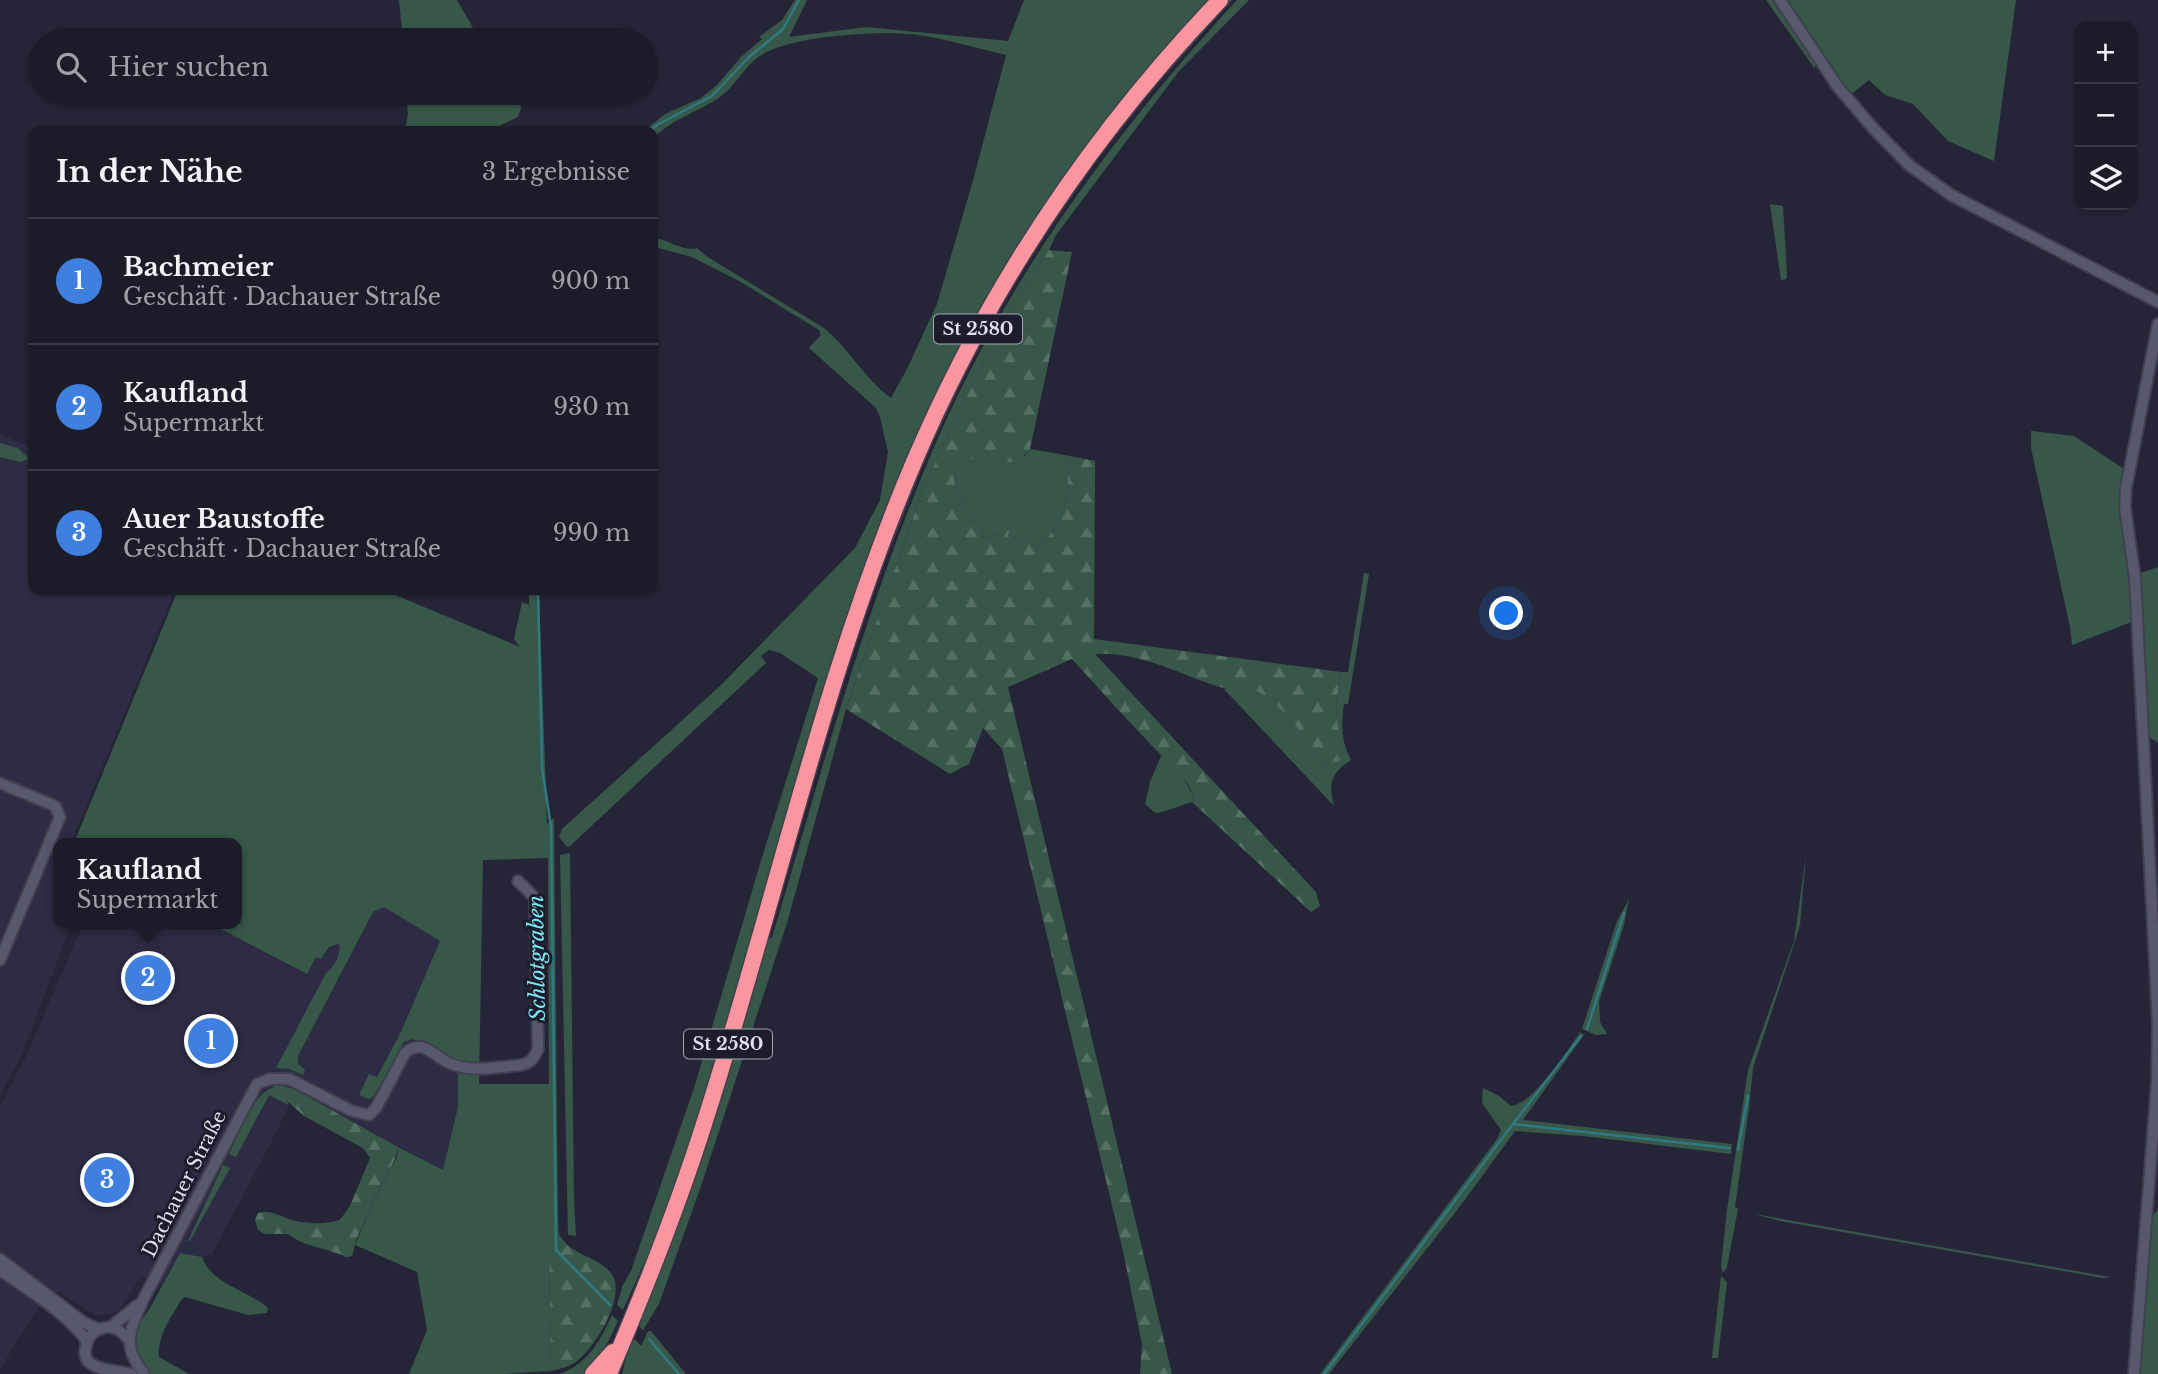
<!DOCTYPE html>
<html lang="de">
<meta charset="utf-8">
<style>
body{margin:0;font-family:"Libre Baskerville",serif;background:#252531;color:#f1f3f6}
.controls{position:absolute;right:21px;top:21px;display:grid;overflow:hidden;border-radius:14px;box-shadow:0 2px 5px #0004}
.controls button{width:63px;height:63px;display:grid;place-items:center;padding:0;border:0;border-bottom:2px solid #3a3a46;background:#1c1c29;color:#f1f3f6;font:35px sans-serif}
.you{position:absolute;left:1507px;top:614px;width:24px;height:24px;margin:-18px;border:5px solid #fff;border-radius:50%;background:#1a73e8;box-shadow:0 0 0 10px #1a73e833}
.badge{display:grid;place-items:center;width:46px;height:46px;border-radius:50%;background:#f49aa2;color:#fff;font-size:23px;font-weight:700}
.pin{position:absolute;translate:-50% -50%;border:4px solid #fff;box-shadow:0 2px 7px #0006}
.popup{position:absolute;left:53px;top:838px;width:189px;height:91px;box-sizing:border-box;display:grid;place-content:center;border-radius:14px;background:#1c1c29;filter:drop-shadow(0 2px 5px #0005);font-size:23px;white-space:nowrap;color:#a0a1a8}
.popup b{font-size:26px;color:#f1f3f6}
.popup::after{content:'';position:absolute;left:50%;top:100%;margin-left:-14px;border:14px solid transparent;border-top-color:#1c1c29}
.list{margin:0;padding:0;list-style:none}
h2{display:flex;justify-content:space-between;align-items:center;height:91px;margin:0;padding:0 28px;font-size:30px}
h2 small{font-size:23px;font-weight:400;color:#a0a1a8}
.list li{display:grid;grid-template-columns:46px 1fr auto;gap:21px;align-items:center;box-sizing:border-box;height:126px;padding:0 28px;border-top:2px solid #3a3a46}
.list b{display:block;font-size:26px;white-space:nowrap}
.list p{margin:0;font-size:23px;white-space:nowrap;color:#a0a1a8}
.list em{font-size:23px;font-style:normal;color:#a0a1a8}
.icon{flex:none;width:38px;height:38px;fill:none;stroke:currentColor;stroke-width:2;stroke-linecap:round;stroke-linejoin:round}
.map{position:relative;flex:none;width:2158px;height:1374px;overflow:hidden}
.search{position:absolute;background:#1c1c29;box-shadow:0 2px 5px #0004;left:28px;top:28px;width:630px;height:77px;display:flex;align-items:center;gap:18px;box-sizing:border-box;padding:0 24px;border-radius:38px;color:#a0a1a8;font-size:26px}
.panel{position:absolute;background:#1c1c29;box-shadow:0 2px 5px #0004;left:28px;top:126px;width:630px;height:469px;border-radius:14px}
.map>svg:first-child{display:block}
.built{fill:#2d2c44}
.grass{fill:#375848;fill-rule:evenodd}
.forest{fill:url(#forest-firs)}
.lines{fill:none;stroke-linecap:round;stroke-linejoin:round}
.stream{stroke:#2f7a82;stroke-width:2.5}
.minor-casing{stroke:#41404f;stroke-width:14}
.highway-casing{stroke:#41404f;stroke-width:19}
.minor{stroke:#58586d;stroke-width:10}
.highway{stroke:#fb959f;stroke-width:16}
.labels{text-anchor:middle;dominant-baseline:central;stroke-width:6;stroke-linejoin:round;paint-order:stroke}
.shield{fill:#1c1c2d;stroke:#a4a4b2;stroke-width:2}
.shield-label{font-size:18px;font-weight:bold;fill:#dfdfeb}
.street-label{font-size:19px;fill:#dfdfeb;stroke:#1c1c2d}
.water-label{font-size:21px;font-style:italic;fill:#7bebf7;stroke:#1c1c2d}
</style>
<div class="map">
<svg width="2158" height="1374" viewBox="0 0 2158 1374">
<defs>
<pattern id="forest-firs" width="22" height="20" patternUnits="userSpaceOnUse" patternTransform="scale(1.75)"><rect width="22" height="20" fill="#375848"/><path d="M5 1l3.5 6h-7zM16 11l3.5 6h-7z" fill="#547063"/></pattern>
</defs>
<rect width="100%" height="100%" fill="#262537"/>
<g class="built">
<path d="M0,434l33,14v142h142l-104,253h-12v81h12l-49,130 -22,41z"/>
<path d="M384,907l56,34 -39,91 -24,46 -3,18 30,-54 9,-3 45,27v41l-15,64 -149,-82 -8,11 3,5 -11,24 -66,125 -10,3 -22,-4 -18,32 -21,-9 -22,34 -8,4 -16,1 -36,-23 -21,16 -38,61v-263l26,-49 57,-133h128l95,50 10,-17 8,-1 5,-9 9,-3 3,2 -1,9 -63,113 12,1 14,6 -5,-11v-8l75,-144z"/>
</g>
<g class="grass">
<path d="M399,0h58l23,40h-77z"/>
<path d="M795,0h12l-18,37 77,-10 142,14 16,-41h186l-89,103 -202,332 -253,779 -43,96 -6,-5 5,-18 9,-16 64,-186 65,-221 58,-186 -38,-25 -11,-3 -8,6 5,7 -196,183 -3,1 -8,-10 3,-8 157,-142 136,-139 25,-48 8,-48 -8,-35 -4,-9 -67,-60 12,-13 -2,-5 -80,-49 -47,-24 -37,-10 2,-4 -2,-3 1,-2c13,3 29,14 41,10l9,8 118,72c26,22 41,51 67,70l16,-29 30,-65 37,-127 32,-122c-29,-7 -59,-16 -88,-20 -37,-5 -132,0 -161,23 -14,11 -23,29 -37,39 -21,15 -51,23 -67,42v-8h-9l21,-17 36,-16 16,-13 24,-28 21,-18 -3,-2 23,-17z"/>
<path d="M1229,0h3l-76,85 -56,70 -58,85 -35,56 -34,62 -45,94 -53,134 -36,107 -71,247 4,-3 5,-16c46,-156 89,-312 152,-462 72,-172 182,-323 308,-459h12l-70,71 -123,164 -7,15 -44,67 -81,169 -78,223 -59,214 -86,263 -42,118 -16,26 -5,-5 209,-663 49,-138 47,-111 66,-127 72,-108 62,-82z"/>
<path d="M1766,0h8l41,62v7z"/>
<path d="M1785,0h231l-22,161 -46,-20 -35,-37 -28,-9 -16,-15 -19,15z"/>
<path d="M406,93h113l2,15 -3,9 -30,14h-83l3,-17z"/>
<path d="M1770,204l13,2 4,69 -1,4 -5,1z"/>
<path d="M2031,431l43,5 50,33c-10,50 10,102 10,152l-62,24 -2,-18 -39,-179z"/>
<path d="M0,443l18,5 11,11 -9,3 -20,-5z"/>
<path d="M1030,449l35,6c6,34 3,70 -28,91l-29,-10 2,-6 -12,5 -14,2 -29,-50 -1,-16 10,-13 61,-2z"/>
<path d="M2158,567v176l-9,-6 -11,-163z"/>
<path d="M1364,573l5,1 -21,130h-4c-3,21 -3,37 7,56 -20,13 -23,23 -17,46l-110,-117c4,-1 11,-4 16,-4 34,2 66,56 85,81l15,-6 -4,-54 5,-34h7z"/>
<path d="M178,590h205l137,57 -6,-8 8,-37 7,3v-15h10l8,234 7,-6 4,399 1,18 4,5 -14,15 2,116 -48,3h-94l18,-44 -10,-58 -62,-27 24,-56 18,-32 1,-10 45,23 15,-63v-41l-45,-27 -9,3 -30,54 -5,3 -10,-4 10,-21 8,3 24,-45 39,-91 -56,-34 -11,5 -75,144v8l7,6 -2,5 -14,-6 -13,-1 50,-95c9,-7 13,-15 14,-27l-2,-2 -9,3 -8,12 -5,-2 -9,17 -96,-50h26v-81h-163zM548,858l1,226h-70l4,-224z"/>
<path d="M1161,756l18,14 15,27 -2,5 -33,11 -5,-1 -9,-8 5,-22z"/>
<path d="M570,853l4,347 2,36 -8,-1 -8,-380z"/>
<path d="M1806,856l-6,69 -5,16 -42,127 -4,40 -14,99 3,2 -11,58 -3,5 -2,-1 -1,-5 6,-56 21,-140 46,-129z"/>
<path d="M1629,899l-5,26 -25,77 1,20 7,12 -11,1 -14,-6 35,-108z"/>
<path d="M1580,1032l4,3 -61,85 209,24 -1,10 -148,-18 -68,-5 -54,74 -132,169h-9l177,-235 4,-9 -19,-27 1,-15 16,8 12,10c22,-2 57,-55 69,-74z"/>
<path d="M279,1085l15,4 -7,6 -1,5 3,5 -20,-10 -33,62 -7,-3c12,-23 22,-62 50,-69z"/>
<path d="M223,1165l7,3 -40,73h-2z"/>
<path d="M2158,1209v165h-20l13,-146 2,-12z"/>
<path d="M1754,1214l356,63 -7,1 -323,-57z"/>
<path d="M180,1253l22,4c10,28 46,33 66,51l-1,5 -19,2 -63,-18 -4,3c-10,18 -24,36 -22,57l30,17h-38l-13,-14 -3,-22 1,-10 14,-20z"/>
<path d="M1721,1276l6,6 -9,76h-6z"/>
<path d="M612,1315l6,6c-6,13 -22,49 -35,53 -7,0 -17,0 -24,0 28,-9 41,-33 53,-59z"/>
<path d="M648,1331h3l35,43h-64l10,-38 9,10z"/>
</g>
<g class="forest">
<path d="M1049,250l23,2 -42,197c-15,22 -42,11 -65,9l-11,13 1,16 29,50 14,-2 12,-6 -2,7 29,10c31,-21 34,-57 28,-91l30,6 -1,178 247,33 -5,34 5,54 -16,6c-19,-25 -37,-56 -64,-73 -18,-11 -28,-2 -41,-6 -42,-13 -81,-36 -125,-33l221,238 4,14 -9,6 -119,-110 2,-5c-8,-23 -22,-29 -37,-46 -29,-30 -57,-61 -85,-92l-64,28 164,687h-32l2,-30 -19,-93 -121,-502 -19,-21 -14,36 -19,10 -104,-65 78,-223 81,-169z"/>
<path d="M294,1089l104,58c-2,16 -13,29 -20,44 -7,16 -13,30 -20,45 -4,6 -3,14 -6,20l-6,1c-17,-9 -44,-10 -57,-23h-24l-7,-4 -3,-10 3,-7c14,-4 24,5 38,8 14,3 30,3 44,-1l10,-14 20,-48 -7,-10 -59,-32 -18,-16 1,-5z"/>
<path d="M563,1240c12,16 35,17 48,33 17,22 -16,75 -35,89 -8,5 -16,7 -25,9l-2,-116z"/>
</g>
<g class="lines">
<g class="stream">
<path d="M650,131l7,-6 55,-29 36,-38 35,-29 16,-29"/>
<path d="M538,590l4,177 9,60 5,423 54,55"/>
<path d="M1587,1029l37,-116"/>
<path d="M1513,1124l68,-88"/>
<path d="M1738,1150l10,-54"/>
<path d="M649,1339l30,35"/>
<path d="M1324,1374l189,-250 216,24"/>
</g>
<g class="minor-casing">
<g id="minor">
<path d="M1780,0l58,87 35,41 36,37 42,30 207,107"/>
<path d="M0,783l55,23 5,11 -60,143"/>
<path d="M0,1259l83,63 15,7"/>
<path d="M0,1270c30,21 65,42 87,71"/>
<path d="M111,1327l27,-22"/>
<path d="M128,1339c-11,-14 -25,-16 -38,-3 -19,37 22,32 41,38"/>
<path d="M144,1374c-23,-28 -14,-44 -1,-74l114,-216 13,-5h19l63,32 17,4 7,-7 29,-55c18,-15 27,2 44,10 21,10 50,4 72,2 10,-2 13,-7 17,-16l-3,-151 -17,-17"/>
<path d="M2134,1374l23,-292 1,-59 -23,-445 -10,-71 1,-19 32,-164"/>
</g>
</g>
<g class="highway-casing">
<g id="highway">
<path d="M593,1374l20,-22"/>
<path d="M609,1374c35,-82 68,-165 95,-250 71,-220 119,-448 210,-662 73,-171 177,-327 306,-462"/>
</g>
</g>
<use href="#minor" class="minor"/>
<use href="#highway" class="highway"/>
</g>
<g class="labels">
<g class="shield">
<rect x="934" y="314.5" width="88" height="29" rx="5"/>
<rect x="684" y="1029.5" width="88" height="29" rx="5"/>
</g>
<g class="shield-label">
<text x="978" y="329">St 2580</text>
<text x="728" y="1044">St 2580</text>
</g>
<g class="street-label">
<text transform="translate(184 1184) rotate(-63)">Dachauer Straße</text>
</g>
<g class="water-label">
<text transform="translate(537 958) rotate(-91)">Schlotgraben</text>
</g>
</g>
</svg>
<div class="controls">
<button>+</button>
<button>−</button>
<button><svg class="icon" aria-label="layers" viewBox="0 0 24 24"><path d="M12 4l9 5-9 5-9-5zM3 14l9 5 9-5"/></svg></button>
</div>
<div class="you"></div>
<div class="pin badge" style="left:211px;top:1041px;background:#3f7fe0">1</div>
<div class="pin badge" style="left:148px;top:978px;background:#3f7fe0">2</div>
<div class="popup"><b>Kaufland</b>Supermarkt</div>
<div class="pin badge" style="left:107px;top:1180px;background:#3f7fe0">3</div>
<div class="search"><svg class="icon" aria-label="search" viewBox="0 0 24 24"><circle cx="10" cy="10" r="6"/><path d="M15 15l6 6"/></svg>Hier suchen</div>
<section class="panel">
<h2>In der Nähe<small>3 Ergebnisse</small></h2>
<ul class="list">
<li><span class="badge" style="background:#3f7fe0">1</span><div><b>Bachmeier</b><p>Geschäft · Dachauer Straße</p></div><em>900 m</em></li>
<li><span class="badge" style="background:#3f7fe0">2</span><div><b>Kaufland</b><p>Supermarkt</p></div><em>930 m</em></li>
<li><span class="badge" style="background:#3f7fe0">3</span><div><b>Auer Baustoffe</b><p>Geschäft · Dachauer Straße</p></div><em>990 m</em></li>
</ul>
</section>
</div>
